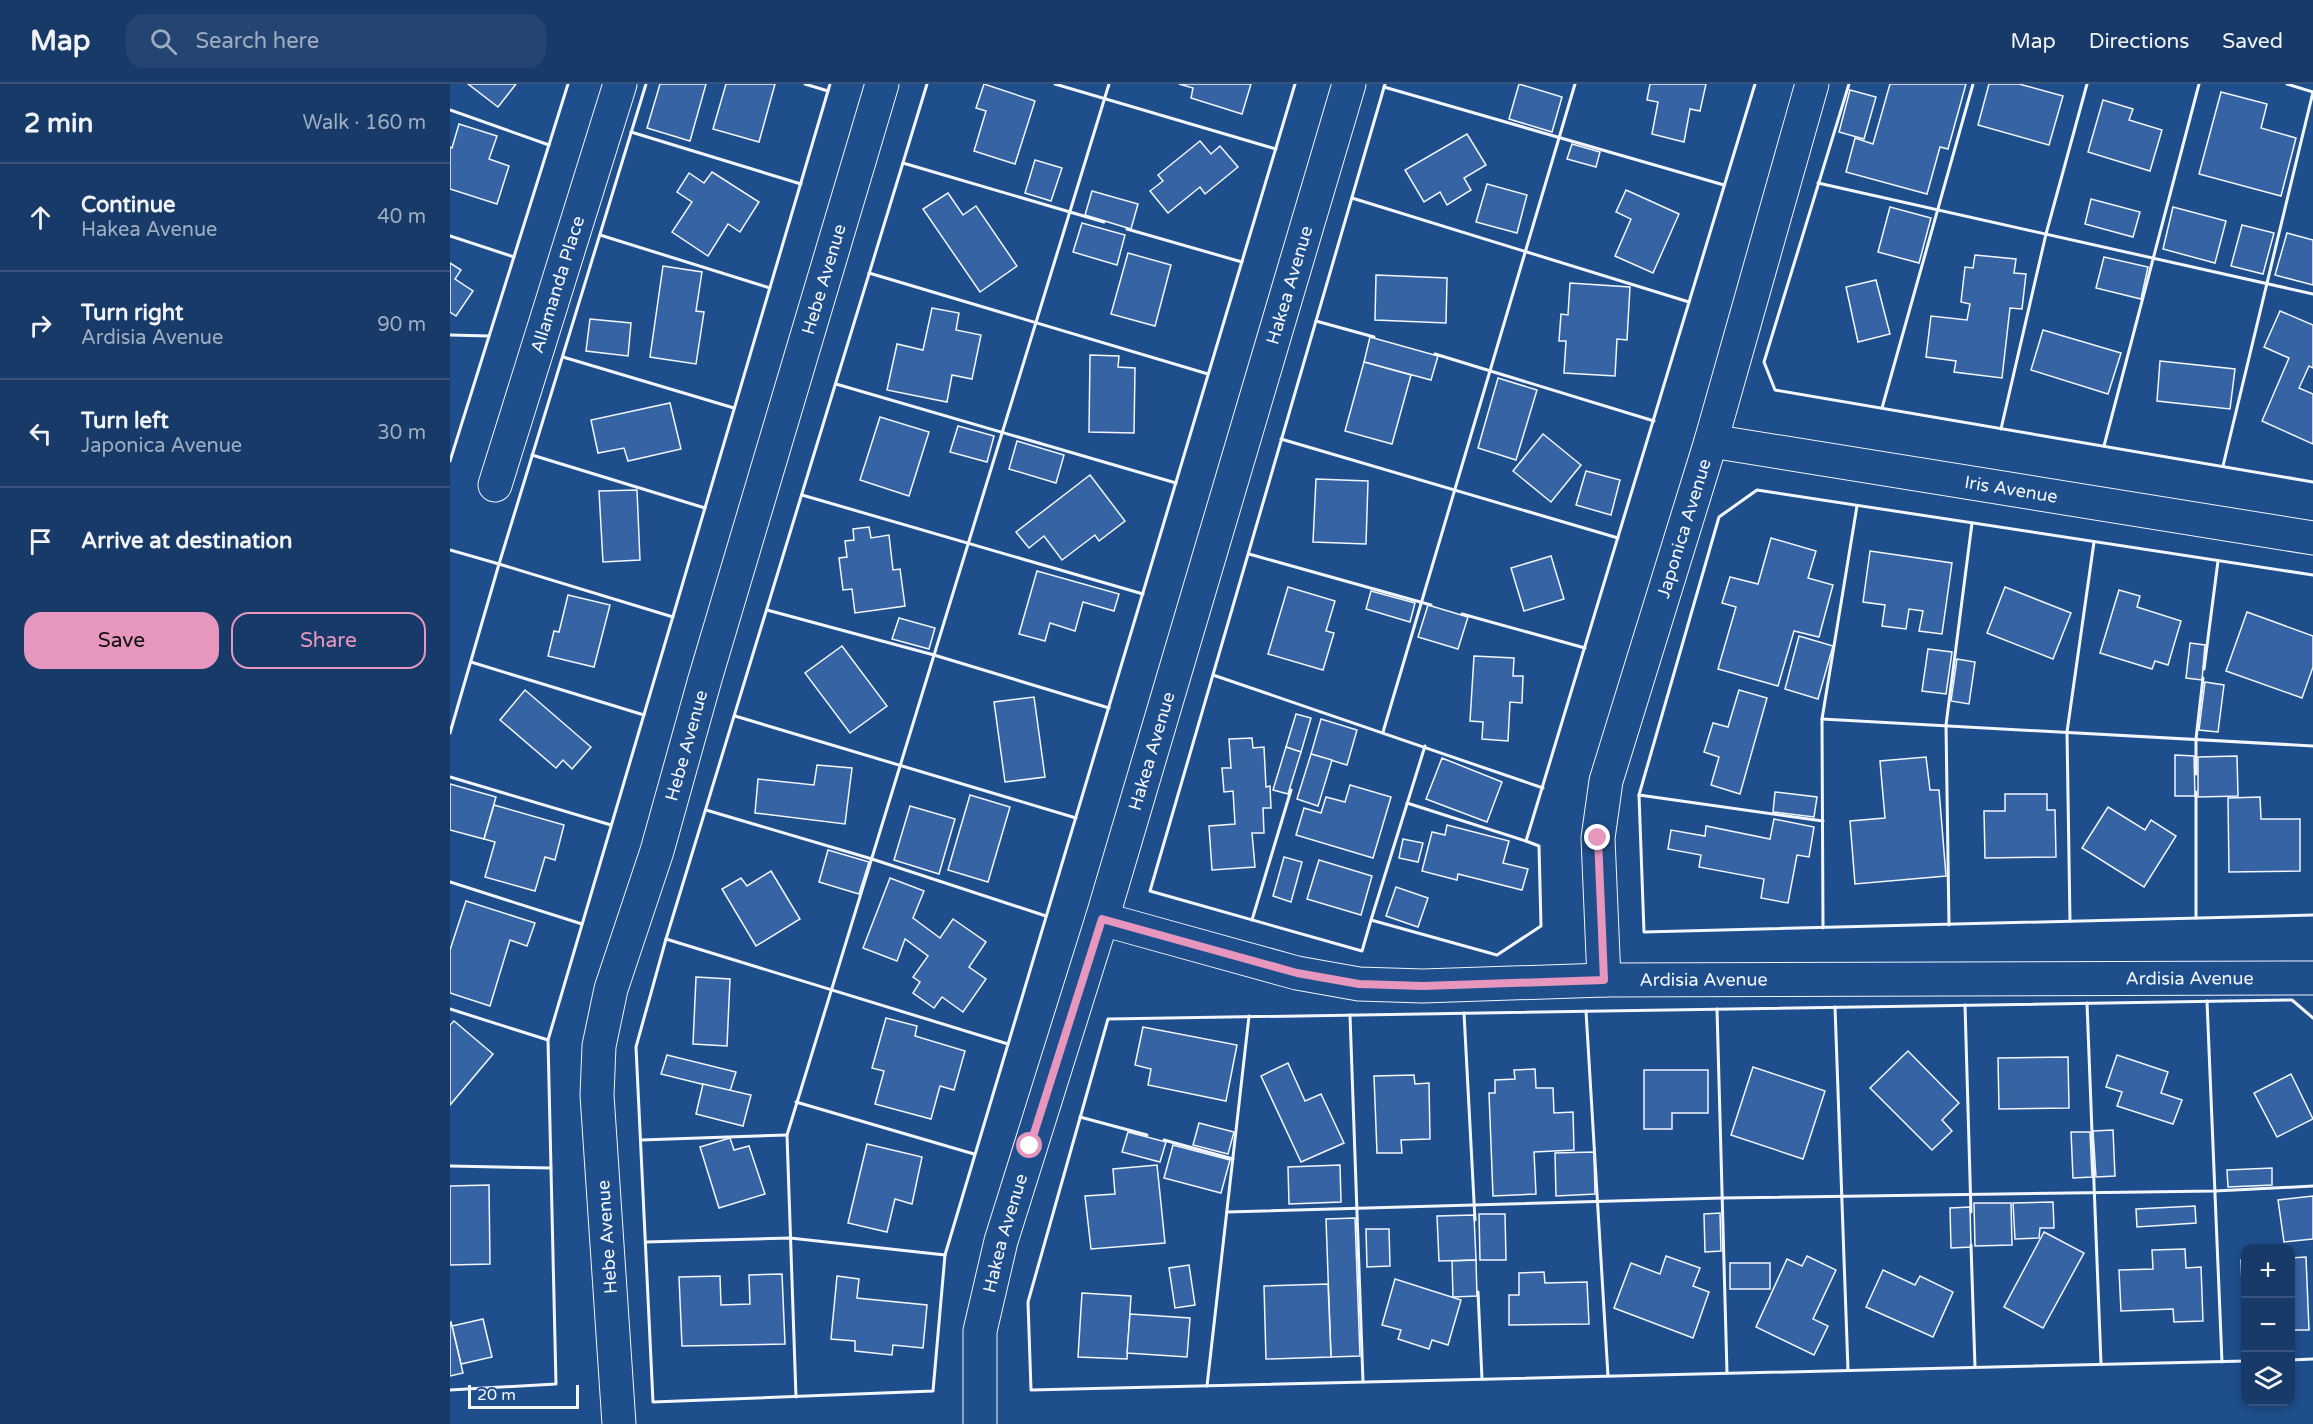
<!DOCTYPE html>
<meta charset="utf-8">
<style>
body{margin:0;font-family:"Varela Round",sans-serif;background:#244571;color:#f1f3f6}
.controls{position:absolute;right:18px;bottom:18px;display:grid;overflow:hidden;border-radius:12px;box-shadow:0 3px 9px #0003}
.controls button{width:54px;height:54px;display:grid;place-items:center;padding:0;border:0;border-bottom:2px solid #36547d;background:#173a69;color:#f1f3f6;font:30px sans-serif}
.scale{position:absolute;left:18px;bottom:15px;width:111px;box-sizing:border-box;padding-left:6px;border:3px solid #f2f6ff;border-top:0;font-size:16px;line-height:21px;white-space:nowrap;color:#f2f6ff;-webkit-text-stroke:4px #1f4e8c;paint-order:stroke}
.stop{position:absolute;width:18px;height:18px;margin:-14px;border:4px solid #e797bd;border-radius:50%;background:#fff}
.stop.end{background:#e797bd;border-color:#fff;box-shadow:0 2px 6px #0008}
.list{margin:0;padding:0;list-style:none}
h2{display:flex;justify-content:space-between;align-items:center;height:78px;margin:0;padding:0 24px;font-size:26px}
h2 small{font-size:20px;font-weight:400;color:#9eadc0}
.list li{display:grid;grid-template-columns:39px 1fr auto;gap:18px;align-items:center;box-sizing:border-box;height:108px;padding:0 24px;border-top:2px solid #36547d}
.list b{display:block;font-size:22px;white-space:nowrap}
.list p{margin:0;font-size:20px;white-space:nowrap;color:#9eadc0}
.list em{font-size:20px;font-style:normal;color:#9eadc0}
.actions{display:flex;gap:12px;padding:18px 24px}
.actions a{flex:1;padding:14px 0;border:2px solid #e797bd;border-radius:18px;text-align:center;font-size:21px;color:#e797bd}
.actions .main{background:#e797bd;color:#111}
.icon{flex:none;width:33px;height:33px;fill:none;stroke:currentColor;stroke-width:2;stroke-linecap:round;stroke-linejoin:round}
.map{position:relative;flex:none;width:1863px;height:1340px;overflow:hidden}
header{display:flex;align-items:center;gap:36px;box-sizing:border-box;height:84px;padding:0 30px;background:#173a69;border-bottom:2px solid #36547d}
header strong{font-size:28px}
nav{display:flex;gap:33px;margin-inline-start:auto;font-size:21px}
.search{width:420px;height:54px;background:#244571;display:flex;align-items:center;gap:15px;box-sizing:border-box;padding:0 21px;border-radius:18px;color:#9eadc0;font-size:22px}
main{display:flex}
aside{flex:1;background:#173a69}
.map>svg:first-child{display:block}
.building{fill:#3563a3;stroke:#f2f6ff;stroke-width:1.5}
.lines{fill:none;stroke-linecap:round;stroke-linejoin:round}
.minor-casing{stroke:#f2f6ff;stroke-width:35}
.minor{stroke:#1f4e8c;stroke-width:33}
.wall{stroke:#f2f6ff;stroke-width:3}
.route{stroke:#e797bd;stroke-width:8}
.labels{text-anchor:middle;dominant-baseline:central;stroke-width:4.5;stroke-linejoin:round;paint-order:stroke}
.street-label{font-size:18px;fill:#f2f6ff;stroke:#1f4e8c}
</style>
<header>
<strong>Map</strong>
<div class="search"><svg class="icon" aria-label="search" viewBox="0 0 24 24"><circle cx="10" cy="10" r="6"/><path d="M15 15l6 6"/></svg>Search here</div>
<nav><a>Map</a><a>Directions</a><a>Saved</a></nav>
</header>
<main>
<aside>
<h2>2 min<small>Walk · 160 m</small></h2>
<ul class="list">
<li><svg class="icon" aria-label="ahead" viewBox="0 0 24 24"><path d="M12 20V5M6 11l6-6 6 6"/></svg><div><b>Continue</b><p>Hakea Avenue</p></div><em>40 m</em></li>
<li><svg class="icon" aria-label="right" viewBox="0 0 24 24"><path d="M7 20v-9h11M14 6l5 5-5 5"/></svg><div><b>Turn right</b><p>Ardisia Avenue</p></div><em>90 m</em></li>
<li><svg class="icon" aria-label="left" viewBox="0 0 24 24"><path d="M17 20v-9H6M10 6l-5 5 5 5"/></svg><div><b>Turn left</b><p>Japonica Avenue</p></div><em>30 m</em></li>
<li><svg class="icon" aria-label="arrive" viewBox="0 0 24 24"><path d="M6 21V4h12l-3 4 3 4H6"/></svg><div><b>Arrive at destination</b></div></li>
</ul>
<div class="actions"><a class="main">Save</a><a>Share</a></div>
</aside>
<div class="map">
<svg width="1863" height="1340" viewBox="0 0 1863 1340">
<rect width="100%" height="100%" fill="#1f4e8c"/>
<g class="building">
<path d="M18,0h48l-18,23z"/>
<path d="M210,0h46l-16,57 -43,-13z"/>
<path d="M276,0h49l-16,58 -46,-13z"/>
<path d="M534,0l51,17 -20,63 -41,-13 12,-40 -10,-3z"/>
<path d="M729,0h72l-9,30 -51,-16 2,-10z"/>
<path d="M1069,0l43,13 -10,35 -43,-13z"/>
<path d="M1200,0h56l-6,27 -10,-2 -6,33 -32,-8 6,-32 -11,-2z"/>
<path d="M1440,0h76l-18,65 -8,-2 -13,47 -81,-22 9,-34 18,6z"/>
<path d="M1539,0h30l44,12 -14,49 -71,-20z"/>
<path d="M1400,6l26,7 -12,42 -25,-7z"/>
<path d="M1771,8l46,12 -6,24 35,10 -15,58 -82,-22z"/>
<path d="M1653,16l30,9 -4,11 33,10 -12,41 -62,-19z"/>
<path d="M9,40l38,12 -8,23 20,7 -12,38 -47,-15v-42l2,1z"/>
<path d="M1017,50l19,31 -22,13 7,12 -24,15 -7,-13 -16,10 -19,-32z"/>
<path d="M750,57l11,13 9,-8 18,21 -33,27 -5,-7 -32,26 -18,-22 13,-10 -5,-6z"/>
<path d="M1122,60l28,8 -4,15 -29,-8z"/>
<path d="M585,76l27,8 -11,33 -26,-8z"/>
<path d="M262,88l47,30 -19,30 -12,-8 -20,32 -36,-24 20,-30 -15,-10 12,-19 15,10z"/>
<path d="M1037,100l40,11 -10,38 -41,-11z"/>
<path d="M1176,106l53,24 -26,59 -38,-17 16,-37 -15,-7z"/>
<path d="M642,107l46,13 -7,25 -46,-14z"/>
<path d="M498,109l15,22 13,-9 41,60 -37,26 -57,-83z"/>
<path d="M1641,115l49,13 -7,25 -48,-13z"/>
<path d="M1440,123l41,11 -12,45 -41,-11z"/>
<path d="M1723,123l53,14 -11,42 -52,-14z"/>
<path d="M632,139l43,12 -8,30 -44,-13z"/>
<path d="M1792,141l32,8 -11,41 -32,-8z"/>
<path d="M1837,149l26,7v45l-38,-10z"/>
<path d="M678,169l43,12 -16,61 -44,-12z"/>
<path d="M1525,171l41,4 -2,14 12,1 -4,35 -12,-1 -8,70 -48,-6 2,-11 -30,-4 5,-41 36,4 3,-16 -9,-2 4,-35 8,1z"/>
<path d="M1654,173l44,10 -7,32 -45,-11z"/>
<path d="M0,179l11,7 -6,9 18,12 -17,25 -6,-4z"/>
<path d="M213,182l39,6 -6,39 8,1 -8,52 -46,-7z"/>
<path d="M926,191l71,3 -1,45 -71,-3z"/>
<path d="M1426,196l14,54 -32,8 -12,-55z"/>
<path d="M1120,199l60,4 -3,53 -10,-1 -2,37 -51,-3 2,-32h-7l2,-27 7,1z"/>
<path d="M482,224l27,5 -3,17 25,5 -9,44 -20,-4 -5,27 -60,-12 10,-46 26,6z"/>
<path d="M1830,227l33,14v43l-4,-2 -10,22 14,6v50l-51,-23 27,-63 -25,-11z"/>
<path d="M140,235l41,4 -3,33 -42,-5z"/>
<path d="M1593,246l78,23 -13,41 -77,-24z"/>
<path d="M920,253l68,19 -7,24 -67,-18z"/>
<path d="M640,271l29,1 -1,11 17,1 -1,65 -45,-1z"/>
<path d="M1710,277l75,8 -5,40 -73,-8z"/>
<path d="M914,278l47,13 -19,69 -47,-13z"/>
<path d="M1048,294l39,12 -21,70 -38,-12z"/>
<path d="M220,319l11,46 -53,12 -4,-13 -26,5 -7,-33z"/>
<path d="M430,333l49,15 -20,64 -49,-16z"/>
<path d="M508,342l36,10 -7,26 -37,-10z"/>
<path d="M1093,350l38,31 -30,37 -38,-31z"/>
<path d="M567,357l47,14 -8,28 -47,-14z"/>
<path d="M1136,387l34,9 -9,35 -35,-10z"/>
<path d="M640,391l35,46 -26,20 -4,-6 -33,25 -18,-24 -15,12 -13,-16z"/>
<path d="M866,395l52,2 -2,63 -53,-2z"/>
<path d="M187,406l3,70 -37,2 -4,-71z"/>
<path d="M419,443l2,11 18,-3 4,35 7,-1 5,37 -50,7 -3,-24 -9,1 -4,-32 8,-1 -2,-16 9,-1 -1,-11z"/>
<path d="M1321,454l45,13 -8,27 25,7 -14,52 -25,-6 -16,55 -60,-17 18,-62 -14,-4 8,-26 28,7z"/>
<path d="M1420,467l82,12 -10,71 -23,-3 4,-20 -14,-2 -3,20 -24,-3 3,-21 -22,-3z"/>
<path d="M1101,472l13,43 -40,12 -13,-43z"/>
<path d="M587,487l82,23 -5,17 -31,-9 -8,29 -25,-8 -5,18 -26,-7z"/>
<path d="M838,503l47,14 -9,30 8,2 -11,37 -55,-16z"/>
<path d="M1555,503l66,26 -18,46 -66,-26z"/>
<path d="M1669,506l21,6 -3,11 44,14 -13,44 -13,-4 -3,8 -52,-16z"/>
<path d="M921,507l44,12 -5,19 -44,-13z"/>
<path d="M118,511l42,10 -16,62 -46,-11 6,-25 5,1z"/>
<path d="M978,521l40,12 -10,32 -40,-12z"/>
<path d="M1797,528l66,24v31l-11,31 -76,-27z"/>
<path d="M449,534l36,10 -6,21 -37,-10z"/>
<path d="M1349,552l34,10 -15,53 -33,-10z"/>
<path d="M1740,559l15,2 -3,35 -16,-2z"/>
<path d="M392,562l45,60 -37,27 -45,-60z"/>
<path d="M1478,565l24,3 -6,42 -24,-3z"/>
<path d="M1024,572l40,2 -1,18h10l-1,27 -12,-1 -2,39 -26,-2 1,-17 -13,-1z"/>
<path d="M1507,575l18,3 -6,42 -18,-3z"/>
<path d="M1755,598l19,3 -6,47 -19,-2z"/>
<path d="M75,606l66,57 -19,22 -9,-9 -7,8 -56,-48z"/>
<path d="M1289,606l28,8 -27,96 -29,-9 8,-28 -15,-5 9,-29 15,4z"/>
<path d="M584,613l11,80 -40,5 -11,-80z"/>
<path d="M846,630l15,4 -10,34 -15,-5z"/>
<path d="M871,635l36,11 -10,35 -36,-11z"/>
<path d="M802,654l1,10 11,-1 2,40 4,-1 1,22h-8l1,25h-12l3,34 -43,3 -3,-44 26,-2 -2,-33 -9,1 -2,-24h9l-2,-29z"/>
<path d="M836,663l15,5 -13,42 -15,-4z"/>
<path d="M861,670l21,6 -14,46 -21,-7z"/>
<path d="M1725,671l19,1 1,40h-20z"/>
<path d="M1787,672l1,40 -40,1v-40z"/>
<path d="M1476,673l4,33h9l7,86 -91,8 -5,-63 35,-3 -5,-57z"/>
<path d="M992,674l60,24 -15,40 -61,-23z"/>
<path d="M367,681l35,3 -7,56 -90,-11 3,-34 56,6z"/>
<path d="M0,700l46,13 -12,42 -34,-9z"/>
<path d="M900,701l41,12 -18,61 -77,-23 8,-27 17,5 5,-16 19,5z"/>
<path d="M1325,708l42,5 -3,20 -41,-5z"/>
<path d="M1555,710h42v16h8l1,47 -71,1 -1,-47h21z"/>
<path d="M520,711l40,12 -22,75 -40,-12z"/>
<path d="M1810,713l1,22h39v52l-71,1 -1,-74z"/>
<path d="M44,721l70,20 -9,35 -10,-3 -10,34 -50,-14 10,-35 -11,-3z"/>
<path d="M460,722l45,13 -16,55 -45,-14z"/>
<path d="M1658,723l37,23 6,-10 25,16 -32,51 -62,-39z"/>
<path d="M1324,735l40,8 -5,30 -12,-2 -9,48 -27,-5 3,-19 -65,-12 2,-12 -33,-6 3,-19 34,6 1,-10 64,13z"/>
<path d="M997,741l62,16 -6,22 25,6 -6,21 -64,-16 -1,6 -35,-9 10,-39 13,3z"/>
<path d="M953,755l20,4 -5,19 -19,-4z"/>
<path d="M378,766l41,12 -10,32 -40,-12z"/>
<path d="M834,773l18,5 -11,40 -18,-6z"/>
<path d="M869,776l53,16 -11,39 -54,-16z"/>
<path d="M321,787l29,48 -44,27 -34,-57 19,-11 6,8z"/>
<path d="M440,794l34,13 -11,27 27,20 13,-19 33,23 -17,25 17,12 -23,33 -21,-15 -8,11 -21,-15 7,-11 -7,-5 15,-21 -23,-17 -8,22 -34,-13z"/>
<path d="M946,803l32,11 -10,29 -32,-11z"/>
<path d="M16,817l69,22 -8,23 -17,-6 -20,66 -40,-13v-43z"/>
<path d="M246,893l34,2 -3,67 -34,-2z"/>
<path d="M436,934l31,8 -2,10 50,15 -11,39 -14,-4 -9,33 -56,-15 9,-33 -12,-3z"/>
<path d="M4,937l39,33 -43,51v-80z"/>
<path d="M693,943l94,18 -11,56 -78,-16 3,-16 -16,-4z"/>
<path d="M1458,967l51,52 -17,17 10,11 -20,19 -62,-62z"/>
<path d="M217,971l69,17 -6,19 -69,-17z"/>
<path d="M1667,971l51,17 -7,21 21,7 -9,24 -56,-18 5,-14 -16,-5z"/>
<path d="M1618,973l1,51 -70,1 -1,-51z"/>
<path d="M838,979l17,38 16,-7 23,49 -43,19 -40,-86z"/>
<path d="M1303,983l72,24 -22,68 -72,-24z"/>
<path d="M1085,985l1,19h17l1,25 19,-1 1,38 -40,2 2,42 -43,2 -4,-103h6v-13l20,-1 -1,-9z"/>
<path d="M1194,986h64v43h-36v16h-28z"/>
<path d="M1841,990l22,45 -36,18 -23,-44z"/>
<path d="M964,991l1,9 14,-1 1,56 -29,1 1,13h-25l-3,-77z"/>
<path d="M253,1000l48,11 -8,31 -47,-12z"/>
<path d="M749,1039l35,9 -6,22 -35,-9z"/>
<path d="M1663,1046l2,46 -19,1 -3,-46z"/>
<path d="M678,1048l38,10 -6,20 -38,-10z"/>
<path d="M1621,1048h19l2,45 -19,1z"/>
<path d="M280,1054l4,12 15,-4 16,48 -46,14 -19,-61z"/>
<path d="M417,1060l55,13 -10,47 -17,-5 -8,33 -39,-9z"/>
<path d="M723,1061l57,15 -9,33 -57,-15z"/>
<path d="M1144,1068l1,42 -39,2 -1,-43z"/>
<path d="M707,1081l8,78 -74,6 -6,-53 30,-2 -2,-25z"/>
<path d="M890,1081l1,37 -52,2 -1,-37z"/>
<path d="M1822,1084v17l-44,2 -1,-17z"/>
<path d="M39,1101l1,79 -40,1v-79z"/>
<path d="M1863,1112v43l-29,3 -6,-42z"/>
<path d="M1603,1118l1,26h-14l-1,10 -24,1 -2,-36z"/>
<path d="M1524,1119h37l1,42 -37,1z"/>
<path d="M1745,1122l1,17 -59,4 -1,-18z"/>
<path d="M1520,1123l1,40 -20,1 -1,-40z"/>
<path d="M1270,1129l1,38 -16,1 -1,-38z"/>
<path d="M1029,1130h26l1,46h-26z"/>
<path d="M1024,1131l2,45 -37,1 -2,-45z"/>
<path d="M905,1134l5,138 -29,1 -5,-138z"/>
<path d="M916,1145h23l1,37 -23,1z"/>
<path d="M1594,1148l40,21 -41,75 -39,-21z"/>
<path d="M1735,1165l1,19 15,-1 2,54 -29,1 -1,-13 -52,2 -2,-41 34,-1 -1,-19z"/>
<path d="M1216,1172l34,12 -7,18 16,6 -16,46 -79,-30 17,-45 29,11z"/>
<path d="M1357,1172l29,14 -23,49 15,7 -14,29 -58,-28 31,-68 15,7z"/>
<path d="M1856,1173l3,73h-19v-72z"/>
<path d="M1026,1176l1,36 -24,1 -1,-36z"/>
<path d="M1791,1176h5v71h-2z"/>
<rect x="1280" y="1179" width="40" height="26"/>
<path d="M739,1181l6,40 -20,3 -6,-40z"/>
<path d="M1433,1186l32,15 5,-9 33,16 -20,45 -67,-30z"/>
<path d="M1094,1188l1,11 42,-1 2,42 -80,1v-30h10v-22z"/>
<path d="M332,1190l3,70 -103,2 -3,-69 41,-1 1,29 29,-1 -1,-29z"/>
<path d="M387,1192l22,3 -2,19 70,7 -4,43 -30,-3 -1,10 -37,-4v-10l-24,-2z"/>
<path d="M945,1195l66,21 -13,45 -16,-5 -3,9 -31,-10 3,-9 -19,-5z"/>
<path d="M878,1200l3,73 -65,2 -2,-73z"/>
<path d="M632,1209l49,3 -4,63 -49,-2z"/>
<path d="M680,1230l60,4 -3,39 -60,-4z"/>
<path d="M33,1235l9,38 -31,7 -9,-38z"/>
<path d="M1,1238l12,51 -13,3v-53z"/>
</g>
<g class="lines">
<g class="minor-casing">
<g id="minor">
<path id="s1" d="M1261,357l602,97"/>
<path id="s2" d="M45,401l125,-401"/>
<path id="s3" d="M652,835l195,54 62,11 64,2 181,-6 709,-2"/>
<path id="s4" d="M1154,896l-6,-142 8,-57 105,-340 101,-357"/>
<path id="s5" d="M169,1340l-22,-329 2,-49 12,-57 46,-138 48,-172 177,-595"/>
<path id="s6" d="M530,1340v-93l21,-90 101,-322 247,-835"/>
</g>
</g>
<use href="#minor" class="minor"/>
<g class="wall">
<path d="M355,0l23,7"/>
<path d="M477,0l-261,855 -30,108 17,355 280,-11 12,-136 350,-1171"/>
<path d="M605,0l221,65"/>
<path d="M935,0l-235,807 212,60 9,-31 126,35 44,-29 -2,-80 -13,-5 229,-757"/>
<path d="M1399,0l-85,278 11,28 538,92"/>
<path d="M1837,0l26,8"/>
<path d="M934,3l340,98"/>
<path d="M0,26l99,35"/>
<path d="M181,48l170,52"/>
<path d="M453,79l201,59"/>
<path d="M1368,99l495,111"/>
<path d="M902,114l337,104"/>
<path d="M677,145l115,33"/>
<path d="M150,151l170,53"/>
<path d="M0,152l64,21"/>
<path d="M419,189l339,101"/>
<path d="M866,237l58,16"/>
<path d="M0,251l39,1"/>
<path d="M985,270l219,67"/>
<path d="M113,273l171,51"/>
<path d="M386,300l340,99"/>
<path d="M1432,324l91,-324"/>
<path d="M1551,345l45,-195 41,-150"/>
<path d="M831,355l337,99"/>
<path d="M1654,362l95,-362"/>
<path d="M82,371l173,53"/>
<path d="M0,377l118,-377"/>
<path d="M1773,382l90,-374"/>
<path d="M352,411l341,99"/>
<path d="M0,466l49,14 147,-480"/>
<path d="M799,470l182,51"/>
<path d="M1863,491l-556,-85 -38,27 -80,278 5,137 669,-17"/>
<path d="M317,526l167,45 175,53"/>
<path d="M1012,530l123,34"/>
<path d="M21,578l173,53"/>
<path d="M1754,585l14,-108"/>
<path d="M763,591l330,113"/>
<path d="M285,632l341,102"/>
<path d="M1372,635l491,27"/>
<path d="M933,648l192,-648"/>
<path d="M0,649l49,-169 174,53"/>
<path d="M1746,690v-35l7,-61"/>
<path d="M0,693l161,48"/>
<path d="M1746,708v126"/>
<path d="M1189,711l184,26"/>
<path d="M957,719l119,38"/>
<path d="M256,726l166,49 174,57"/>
<path d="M0,798l132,42"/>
<path d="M802,836l39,-130"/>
<path d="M921,836l54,-174"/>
<path d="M1620,837l-3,-189 27,-190"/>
<path d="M1499,841l-3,-200 26,-202"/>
<path d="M1373,844l-1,-209 35,-213"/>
<path d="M216,855l342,105"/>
<path d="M1757,917l15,361"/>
<path d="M1637,919l14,361"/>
<path d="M1515,921l6,207"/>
<path d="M1385,923l13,363"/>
<path d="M0,925l98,31"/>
<path d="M1267,925l10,364"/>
<path d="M1136,927l22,365"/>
<path d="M1014,929l11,207"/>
<path d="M900,931l13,367"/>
<path d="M346,1018l178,52"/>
<path d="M630,1033l67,18"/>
<path d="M191,1056l146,-5"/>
<path d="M714,1056l69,19"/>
<path d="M0,1082l101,2"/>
<path d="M777,1128l495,-14 493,-7 98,-5"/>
<path d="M196,1158l144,-4 155,17"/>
<path d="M1521,1161l4,122"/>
<path d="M1028,1208l4,87"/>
<path d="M1840,1276l23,-1"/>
<path d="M1796,1277l-1215,29 -3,-88 80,-283 1184,-19 21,18"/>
<path d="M757,1302l42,-370"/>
<path d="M0,1306l106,-6 -8,-344 282,-956"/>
<path d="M346,1313l-9,-262 322,-1051"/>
</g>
</g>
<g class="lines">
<path class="route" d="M580,1062l72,-227 195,54 62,11 64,2 181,-6 -6,-142"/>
</g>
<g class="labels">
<g class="street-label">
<text stroke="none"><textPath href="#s5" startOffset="1178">Hebe Avenue</textPath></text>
<text stroke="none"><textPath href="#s2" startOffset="210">Allamanda Place</textPath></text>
<text stroke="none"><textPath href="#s6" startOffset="1184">Hakea Avenue</textPath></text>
<text stroke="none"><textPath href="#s1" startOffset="304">Iris Avenue</textPath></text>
<text stroke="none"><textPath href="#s4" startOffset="464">Japonica Avenue</textPath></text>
<text stroke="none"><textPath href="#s5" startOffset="692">Hebe Avenue</textPath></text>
<text stroke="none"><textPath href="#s6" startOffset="698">Hakea Avenue</textPath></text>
<text stroke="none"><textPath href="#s3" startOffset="1096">Ardisia Avenue</textPath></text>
<text stroke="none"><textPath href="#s3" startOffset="610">Ardisia Avenue</textPath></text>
<text stroke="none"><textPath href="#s6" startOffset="194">Hakea Avenue</textPath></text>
<text transform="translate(157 1153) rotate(-94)">Hebe Avenue</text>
</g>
</g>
</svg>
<div class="controls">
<button>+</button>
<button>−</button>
<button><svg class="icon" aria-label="layers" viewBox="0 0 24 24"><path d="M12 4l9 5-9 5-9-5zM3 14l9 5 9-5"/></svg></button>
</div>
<div class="scale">20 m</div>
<div class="stop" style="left:580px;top:1062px"></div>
<div class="stop end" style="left:1148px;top:754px"></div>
</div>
</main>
